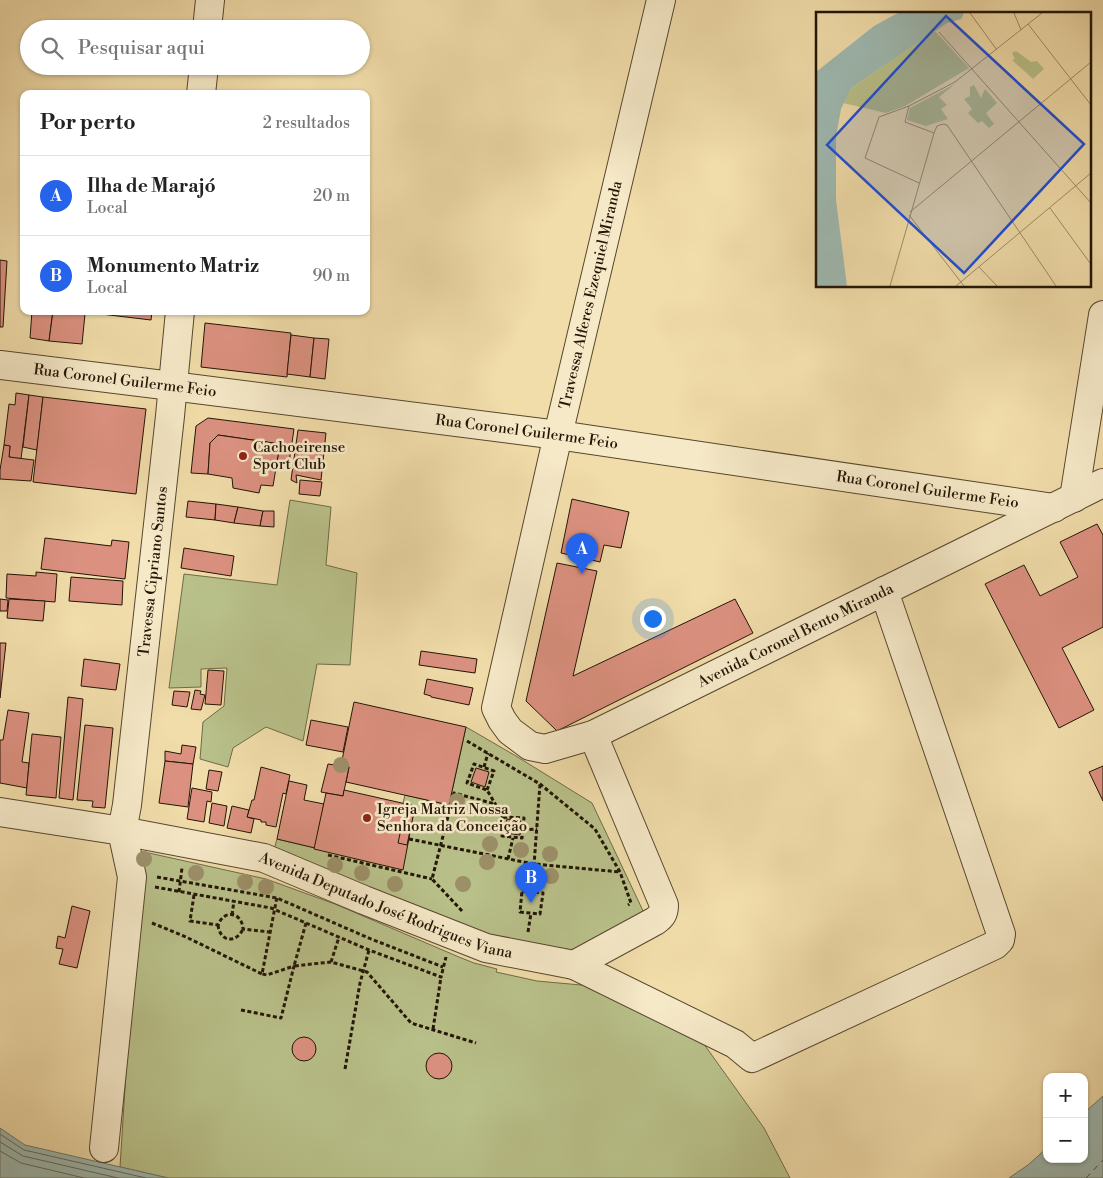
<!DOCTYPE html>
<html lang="pt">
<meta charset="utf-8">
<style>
body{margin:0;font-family:"Libre Bodoni",serif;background:#f6f6f6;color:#222}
.controls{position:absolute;right:15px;bottom:15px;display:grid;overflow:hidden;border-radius:10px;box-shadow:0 1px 4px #0004}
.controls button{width:45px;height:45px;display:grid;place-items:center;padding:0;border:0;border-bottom:1px solid #e0e0e0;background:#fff;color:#222;font:25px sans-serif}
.you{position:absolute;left:652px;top:618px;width:18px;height:18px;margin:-12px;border:4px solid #fff;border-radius:50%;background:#1a73e8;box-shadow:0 0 0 8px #1a73e833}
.badge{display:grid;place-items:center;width:32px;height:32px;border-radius:50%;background:#2563eb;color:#fff;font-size:16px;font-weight:700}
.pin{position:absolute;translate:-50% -41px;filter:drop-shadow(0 1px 2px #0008)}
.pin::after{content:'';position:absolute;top:26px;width:18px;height:15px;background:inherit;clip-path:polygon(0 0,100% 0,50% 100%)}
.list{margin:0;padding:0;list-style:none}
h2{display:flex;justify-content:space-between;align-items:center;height:65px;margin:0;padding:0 20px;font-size:21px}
h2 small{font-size:16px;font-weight:400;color:#767676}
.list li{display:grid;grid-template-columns:32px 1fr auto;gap:15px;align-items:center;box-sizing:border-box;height:80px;padding:0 20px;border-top:1px solid #e0e0e0}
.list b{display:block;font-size:19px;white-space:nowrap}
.list p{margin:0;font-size:16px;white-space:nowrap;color:#767676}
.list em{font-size:16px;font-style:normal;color:#767676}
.icon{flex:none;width:28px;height:28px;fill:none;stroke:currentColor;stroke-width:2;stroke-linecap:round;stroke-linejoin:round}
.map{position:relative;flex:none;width:1103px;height:1178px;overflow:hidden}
.search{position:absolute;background:#fff;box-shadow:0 1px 4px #0004;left:20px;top:20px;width:350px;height:55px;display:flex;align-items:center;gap:12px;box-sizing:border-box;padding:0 18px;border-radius:28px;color:#767676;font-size:19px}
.panel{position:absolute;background:#fff;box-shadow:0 1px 4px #0004;left:20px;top:90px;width:350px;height:225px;border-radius:10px}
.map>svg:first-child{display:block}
.green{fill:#b9c18a;stroke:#6e6b48}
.water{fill:#9ebab2;stroke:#6c786d}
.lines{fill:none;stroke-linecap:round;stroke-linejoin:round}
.shore{stroke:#60685c;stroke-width:1}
.ferry{stroke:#4d4f42;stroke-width:1;stroke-dasharray:6 5;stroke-linecap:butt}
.building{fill:#dc9180;stroke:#221505}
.minor-casing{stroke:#56472e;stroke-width:30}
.path{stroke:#221505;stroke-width:3;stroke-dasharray:4 2.5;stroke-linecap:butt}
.minor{stroke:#f6e9c8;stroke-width:28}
.tree{fill:#9c9069}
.poi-dot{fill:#8f2418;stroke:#f6e9c8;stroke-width:2}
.labels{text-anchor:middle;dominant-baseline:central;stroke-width:5;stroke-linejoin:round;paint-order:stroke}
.street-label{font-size:15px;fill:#221505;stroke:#f6e9c8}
.poi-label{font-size:15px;fill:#221505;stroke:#f6e9c8;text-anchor:start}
.inset-river{fill:none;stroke:#9ebab2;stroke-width:2.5}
.inset-road{fill:none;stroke:#9e8d68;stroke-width:1}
.view{fill:#1d4ed8;fill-opacity:0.15;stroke:#1d4ed8;stroke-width:2.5}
.inset-edge{fill:none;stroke:#221505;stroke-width:2.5}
</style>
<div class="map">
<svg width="1103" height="1178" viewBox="0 0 1103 1178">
<rect width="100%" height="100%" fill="#f1ddaa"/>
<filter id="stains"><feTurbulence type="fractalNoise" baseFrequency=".004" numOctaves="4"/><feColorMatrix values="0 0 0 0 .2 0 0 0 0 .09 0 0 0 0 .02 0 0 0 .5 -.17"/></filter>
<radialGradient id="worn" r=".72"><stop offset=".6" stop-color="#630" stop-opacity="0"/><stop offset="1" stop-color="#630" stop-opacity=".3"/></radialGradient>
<g class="green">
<path d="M290,500l41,7 -5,58 31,8 -7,92 -33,-1 -14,77 -37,-14 -33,21 -5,19 -28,-8 3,-37 21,-16 3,-38 -26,1v18l-32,1 15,-114 93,11z"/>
<path d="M466,727l50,29 76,47 53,112 -66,36 -96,-15 -209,-86 3,-11 38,9 95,-17 5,-25 -12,-3 2,-8 44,10z"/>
<path d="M140,851l126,28 69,25 124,53 15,6 23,6 -1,3 41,9 55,5 109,54 63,88 26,50h-622l-48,-11z"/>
</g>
<g class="water">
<path d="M1103,1096v82h-94l19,-13 19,-17v11h37v-46z"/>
<path d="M0,1128l25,17 143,33h-168z"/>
</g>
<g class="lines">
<g class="shore">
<path d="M0,1134l24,16 122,28"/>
<path d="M0,1142l23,14 95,22"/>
<path d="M0,1151l21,12 63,15"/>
</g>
<path class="ferry" d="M1086,1178l17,-18"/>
</g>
<g class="building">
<path d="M0,260l7,1 -4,66h-3z"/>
<path d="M32,311h21l-4,30 -19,-3z"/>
<path d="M53,311l32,3 -3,30 -33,-3z"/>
<path d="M102,311h50l-1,9 -50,-6z"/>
<path d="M205,323l86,10 -4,44 -86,-10z"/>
<path d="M291,335l23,3 -4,39 -23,-3z"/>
<path d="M314,338l15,1 -4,40 -15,-2z"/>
<path d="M16,393l13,2 -8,64 -12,-2 1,-11 -6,-1 5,-41 6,1z"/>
<path d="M29,395l14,2 -6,53 -14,-3z"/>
<path d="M43,397l103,12 -10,85 -103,-12z"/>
<path d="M208,418l86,11 -6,41 -12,-3 4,-23 -62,-9 -8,8 -2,31 -17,-1 5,-47z"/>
<path d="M298,430l28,3 -5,47 -25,-5 1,8 -6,-3z"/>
<path d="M218,435l62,9 -7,42 -12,-1 -2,8 -26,-5 -1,-10 -24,-4 2,-31z"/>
<path d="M4,445l6,1 -1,11 25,3 -3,21 -31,-2v-9z"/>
<path d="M300,480l22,2 -2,14 -21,-2z"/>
<path d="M572,499l57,13 -8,36 -17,-3 -4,17 -39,-9z"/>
<path d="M188,501l28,3 -1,16 -29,-3z"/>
<path d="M216,504l22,3 -4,16 -19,-3z"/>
<path d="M238,507l25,4 -3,15 -26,-3z"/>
<path d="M263,511h11v16l-14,-1z"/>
<path d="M1097,524l6,11v92l-41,21 32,62 -35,18 -74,-144 39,-19 16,31 38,-19 -18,-35z"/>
<path d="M45,538l66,8 1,-6 17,2 -4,37 -84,-10z"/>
<path d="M184,548l50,8 -3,20 -50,-8z"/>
<path d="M557,563l40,8 -24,105 162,-77 18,34 -196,98 -31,-30z"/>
<path d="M36,572l21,2 -2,28 -49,-4 1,-24 29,2z"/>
<path d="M71,577l52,4 -1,24 -53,-4z"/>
<path d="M0,599l8,1 -1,11h-7z"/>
<path d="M9,599l36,2 -2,20 -36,-3z"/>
<path d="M0,643h6l-6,55z"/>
<path d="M421,651l56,8 -2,14 -56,-8z"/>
<path d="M84,659l36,5 -4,26 -35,-4z"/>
<path d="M208,670l16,1 -3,34 -16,-1z"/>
<path d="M427,679l46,9 -4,17 -38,-8v-1l-7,-2z"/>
<path d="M195,690l6,1 -1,3 5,1 -4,15 -10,-1z"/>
<path d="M174,691l16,1 -3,15 -15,-2z"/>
<path d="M68,697l15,2 -10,101 -14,-2z"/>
<path d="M354,702l112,25 -17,78 -103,-23 3,-15 -8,-2z"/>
<path d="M8,710l21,3 -7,49 7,1 -2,25 -27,-5v-43h3z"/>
<path d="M311,720l37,7 -5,25 -37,-7z"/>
<path d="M85,725l28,3 -8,80 -13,-1 1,-6 -16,-1z"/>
<path d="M32,734l29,3 -5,61 -30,-3z"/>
<path d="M182,745l14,2 -3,17 -28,-3v-10l16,3z"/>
<path d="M165,761l28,3 -5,43 -29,-4z"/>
<path d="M328,764l21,3 -6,29 -22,-4z"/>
<path d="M1103,766v35l-14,-29z"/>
<path d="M261,767l29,8 -4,19 -3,-1 -7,34 -10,-2v-3h-5v-2l-14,-3 5,-17h2z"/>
<path d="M476,768l13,4 -4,15 -14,-5z"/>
<path d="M209,770l13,2 -4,19 -12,-2z"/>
<path d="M289,781l18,4 -3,15 20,4 -9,44 -38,-9z"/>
<path d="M192,788l20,4 -1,10 -4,-1 -3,21 -17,-3z"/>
<path d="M344,790l71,16 -12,64 -89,-21 12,-56 17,3z"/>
<path d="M212,803l15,3 -3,20 -15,-3z"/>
<path d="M232,806l17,4 -2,7 7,2 -3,14 -24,-5z"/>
<path d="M507,819l14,2 -1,14 -15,-2z"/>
<path d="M401,829l9,2 -3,14 -9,-2z"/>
<path d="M72,906l18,5 -13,57 -18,-4 4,-15 -7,-1 2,-12 7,2z"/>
<circle cx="304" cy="1049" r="12"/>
<circle cx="439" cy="1066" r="13"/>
</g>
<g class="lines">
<g class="minor-casing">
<g id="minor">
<path id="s1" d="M661,0l-103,435 -62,273 6,12 8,11 20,15 15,3 48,-14 510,-252"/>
<path d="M207,29l3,-29"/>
<path d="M201,94l3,-28"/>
<path id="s2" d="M0,365l172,21 386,49 496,73"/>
<path d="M1074,498l29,-183"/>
<path id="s3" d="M0,812l122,19 142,27 100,42 122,48 88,17 161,79 17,14 243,-113 5,-5 1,-6 -117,-343"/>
<path d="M574,965l81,-44c7,-5 9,-8 9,-16l-71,-170"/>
<path id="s4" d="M104,1148l28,-271 -10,-46 5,-26 43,-389 10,-105"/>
</g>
</g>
<g class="path">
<path d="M467,741l73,43 55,45 25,43 11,31 -3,2"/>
<path d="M484,767l4,-14"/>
<path d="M487,790l7,-19 -20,-7 -7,19 20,7 16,27"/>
<path d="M503,817l21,1 -2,20 -20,-2z"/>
<path d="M523,830l14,-1"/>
<path d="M409,839l125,25 86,8"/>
<path d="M328,855l104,24"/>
<path d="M508,859l5,-21"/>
<path d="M157,877l120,21 94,41 72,28"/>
<path d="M155,887l116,21 98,42 72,27 5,-20"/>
<path d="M522,891l21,2 -3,21 -20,-2z"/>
<path d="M179,892l3,-24"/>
<path d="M532,892l8,-108"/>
<path d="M194,895l-4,26 28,4c6,-16 24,-13 25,4l27,3"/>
<path d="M462,911l-30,-32 22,-86 41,11"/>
<path d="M232,915l2,-14"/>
<path d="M152,923l34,14 76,37"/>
<path d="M306,923l-12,43 37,-4 36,10 44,51 65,20"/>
<path d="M218,925c2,17 18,19 25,4"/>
<path d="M528,932l3,-19"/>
<path d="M331,962l8,-25"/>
<path d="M241,1010l40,8 13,-52 -27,9 -5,-1 15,-77"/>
<path d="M433,1029l8,-52"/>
<path d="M345,1069l15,-86 9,-33"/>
</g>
<use href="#minor" class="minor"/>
</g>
<g class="tree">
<circle cx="341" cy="765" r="8"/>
<circle cx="457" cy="801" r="8"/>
<circle cx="490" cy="844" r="8"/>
<circle cx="521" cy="850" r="8"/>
<circle cx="550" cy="854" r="8"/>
<circle cx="144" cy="859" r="8"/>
<circle cx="487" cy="862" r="8"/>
<circle cx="335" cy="865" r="8"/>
<circle cx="196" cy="873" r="8"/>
<circle cx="362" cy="873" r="8"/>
<circle cx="551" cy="876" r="8"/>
<circle cx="245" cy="882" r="8"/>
<circle cx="395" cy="884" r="8"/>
<circle cx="463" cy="884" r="8"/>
<circle cx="266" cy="887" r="8"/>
</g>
<g class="poi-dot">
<circle cx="243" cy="456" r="5"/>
<circle cx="367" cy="818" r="5"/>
</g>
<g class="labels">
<g class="street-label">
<text transform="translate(591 295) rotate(-77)">Travessa Alferes Ezequiel Miranda</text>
<text stroke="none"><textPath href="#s2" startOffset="126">Rua Coronel Guilerme Feio</textPath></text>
<text stroke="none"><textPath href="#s2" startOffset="531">Rua Coronel Guilerme Feio</textPath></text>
<text stroke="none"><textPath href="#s2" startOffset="936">Rua Coronel Guilerme Feio</textPath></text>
<text stroke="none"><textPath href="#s4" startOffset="581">Travessa Cipriano Santos</textPath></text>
<text stroke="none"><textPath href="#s1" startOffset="1070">Avenida Coronel Bento Miranda</textPath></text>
<text stroke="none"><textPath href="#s3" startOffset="399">Avenida Deputado José Rodrigues Viana</textPath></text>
</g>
<g class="poi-label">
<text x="253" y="447">Cachoeirense<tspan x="253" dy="17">Sport Club</tspan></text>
<text x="377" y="809">Igreja Matriz Nossa<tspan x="377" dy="17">Senhora da Conceição</tspan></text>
</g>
</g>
<g transform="translate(816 12)">
<rect width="275" height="275" fill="#f1ddaa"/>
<path d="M119,19l34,37 -64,38 -19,7 -43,-10 8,-15zM200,39l15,11 6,-1 7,8 -11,10 -21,-19 3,-1 -3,-6zM139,72l-16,13 8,8 -6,4 7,10 -22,7 -19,-6 3,-12zM158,73l7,13 4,-9 12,14 -11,10 8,11 -5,4 -7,-7 -4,2 -10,-10 4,-4 -8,-10 6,-3v-9z" fill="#b9c18a"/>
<path d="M82,1h66l-3,6 -14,4 -96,65 -10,21 -5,28v63l11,86h-31v-214l58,-46z" fill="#9ebab2"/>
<path class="inset-river" d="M8,274l-7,-164 8,-37 90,-72M20,274l-9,-165 6,-35 92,-73"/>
<path class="inset-road" d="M154,1l27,37M198,1l7,17M212,12l63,81M123,20l152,171M93,94l-4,16 29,11M103,171l-54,-25 14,-41 30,-11 46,-24 87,-69M234,196l40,55M94,200l181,-150M93,203l55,71M163,255l18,19M74,274l44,-153 3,-7 6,-2 4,1 109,161M140,274l135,-113"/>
<path class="view" d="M130,4l138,128 -120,129 -137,-128z"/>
<rect width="275" height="275" class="inset-edge"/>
</g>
<rect width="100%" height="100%" filter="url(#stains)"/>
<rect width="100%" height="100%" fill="url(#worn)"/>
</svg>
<div class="controls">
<button>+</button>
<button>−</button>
</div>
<div class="you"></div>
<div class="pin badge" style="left:582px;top:574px">A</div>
<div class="pin badge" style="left:531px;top:903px">B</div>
<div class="search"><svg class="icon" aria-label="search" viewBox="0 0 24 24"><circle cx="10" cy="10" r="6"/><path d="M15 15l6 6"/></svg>Pesquisar aqui</div>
<section class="panel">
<h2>Por perto<small>2 resultados</small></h2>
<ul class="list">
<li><span class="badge">A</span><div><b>Ilha de Marajó</b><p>Local</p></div><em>20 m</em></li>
<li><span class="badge">B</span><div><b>Monumento Matriz</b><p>Local</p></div><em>90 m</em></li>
</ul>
</section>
</div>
